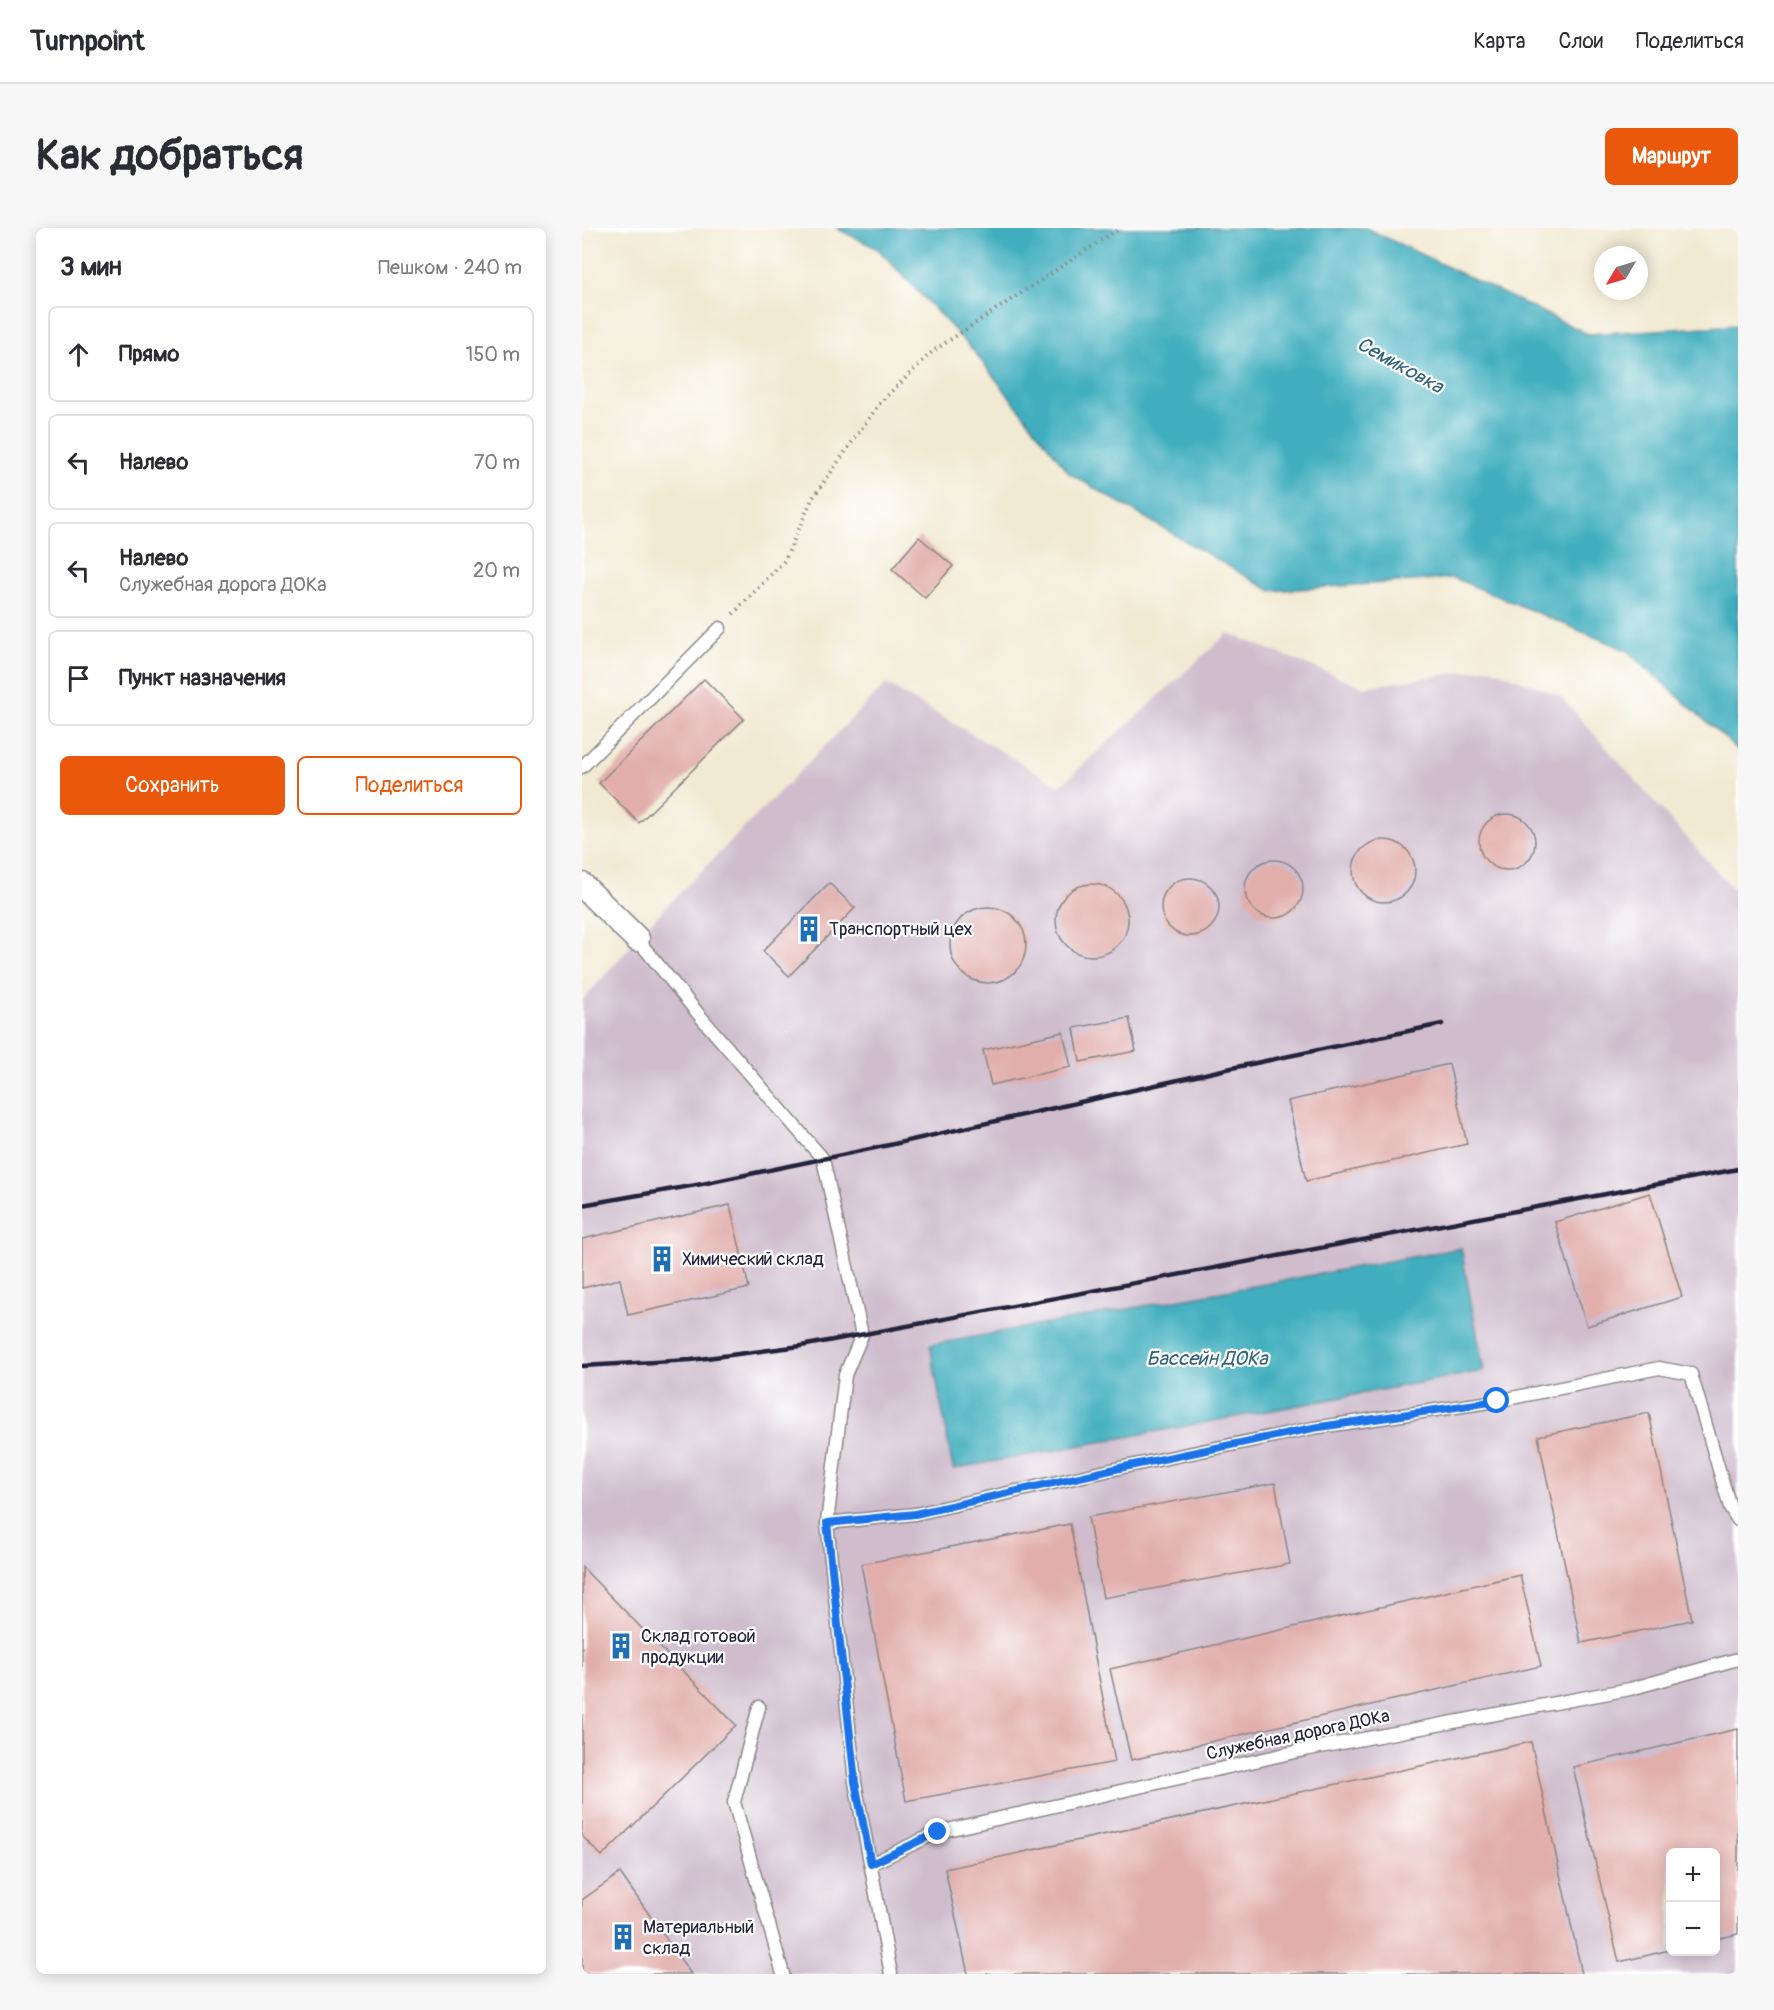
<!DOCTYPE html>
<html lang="ru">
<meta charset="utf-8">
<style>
body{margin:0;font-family:Pangolin,sans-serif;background:#f7f7f7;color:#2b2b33}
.controls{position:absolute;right:18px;bottom:18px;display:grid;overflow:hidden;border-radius:9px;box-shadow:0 3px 15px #0003}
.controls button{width:54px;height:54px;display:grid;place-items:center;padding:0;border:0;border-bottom:2px solid #e1e1e2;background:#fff;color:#2b2b33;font:30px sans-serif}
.compass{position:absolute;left:1012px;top:18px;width:54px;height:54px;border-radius:50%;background:#fff;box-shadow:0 3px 15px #0003;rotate:232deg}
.stop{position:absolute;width:18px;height:18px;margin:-14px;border:4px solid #1a73e8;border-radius:50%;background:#fff}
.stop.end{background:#1a73e8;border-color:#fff;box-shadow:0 2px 6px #0008}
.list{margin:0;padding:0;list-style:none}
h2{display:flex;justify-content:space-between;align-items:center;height:78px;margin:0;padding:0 24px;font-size:26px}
h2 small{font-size:20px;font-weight:400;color:#7c7c81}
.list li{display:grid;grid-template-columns:39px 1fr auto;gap:18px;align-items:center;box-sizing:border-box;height:96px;margin:0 12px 12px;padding:0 12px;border:2px solid #e1e1e2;border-radius:9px}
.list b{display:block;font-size:22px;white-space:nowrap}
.list p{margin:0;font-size:20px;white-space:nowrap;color:#7c7c81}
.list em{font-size:20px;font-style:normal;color:#7c7c81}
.actions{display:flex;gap:12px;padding:18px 24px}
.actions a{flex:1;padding:14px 0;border:2px solid #ea580c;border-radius:9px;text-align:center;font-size:21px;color:#ea580c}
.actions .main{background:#ea580c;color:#fff}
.icon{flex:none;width:33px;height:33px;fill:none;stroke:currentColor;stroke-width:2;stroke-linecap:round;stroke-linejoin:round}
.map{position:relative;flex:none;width:1156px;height:1746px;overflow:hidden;border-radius:9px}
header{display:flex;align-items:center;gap:36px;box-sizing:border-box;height:84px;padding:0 30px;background:#fff;border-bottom:2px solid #e1e1e2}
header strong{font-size:28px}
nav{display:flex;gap:33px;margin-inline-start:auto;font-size:21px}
.intro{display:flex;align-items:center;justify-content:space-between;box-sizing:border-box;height:144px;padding:0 36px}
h1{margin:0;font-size:42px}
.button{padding:15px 27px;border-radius:9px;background:#ea580c;color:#fff;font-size:21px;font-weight:700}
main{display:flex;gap:36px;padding:0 36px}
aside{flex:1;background:#fff;border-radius:9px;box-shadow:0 3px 15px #0003}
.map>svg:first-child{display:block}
.industrial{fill:#cfbdce;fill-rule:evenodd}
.water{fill:#40aebe;stroke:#31687c;stroke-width:1.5}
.building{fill:#e1aeab}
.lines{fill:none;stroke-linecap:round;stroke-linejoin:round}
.service-casing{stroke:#8a8686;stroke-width:15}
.minor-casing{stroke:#8a8686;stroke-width:27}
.path{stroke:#8a8686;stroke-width:4;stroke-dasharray:1.5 4.5;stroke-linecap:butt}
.service{stroke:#fff;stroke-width:12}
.minor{stroke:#fff;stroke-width:24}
.rail{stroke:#22223b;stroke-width:4.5}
.route{stroke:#1a73e8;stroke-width:8}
.labels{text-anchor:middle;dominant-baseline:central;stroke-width:4.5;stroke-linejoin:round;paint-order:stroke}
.poi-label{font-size:18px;fill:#22223b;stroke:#fff;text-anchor:start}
.street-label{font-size:18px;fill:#22223b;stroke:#fff}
.water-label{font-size:20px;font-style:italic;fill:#306176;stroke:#fff}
</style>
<header>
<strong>Turnpoint</strong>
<nav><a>Карта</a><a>Слои</a><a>Поделиться</a></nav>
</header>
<div class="intro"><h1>Как добраться</h1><a class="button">Маршрут</a></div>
<main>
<aside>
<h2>3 мин<small>Пешком · 240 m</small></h2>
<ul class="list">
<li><svg class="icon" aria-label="ahead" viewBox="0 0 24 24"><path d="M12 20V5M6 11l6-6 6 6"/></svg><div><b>Прямо</b></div><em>150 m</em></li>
<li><svg class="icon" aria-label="left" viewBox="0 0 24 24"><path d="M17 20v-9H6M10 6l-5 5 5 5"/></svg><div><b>Налево</b></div><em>70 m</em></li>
<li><svg class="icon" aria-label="left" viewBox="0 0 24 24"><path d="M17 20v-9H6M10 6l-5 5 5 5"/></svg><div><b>Налево</b><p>Служебная дорога ДОКа</p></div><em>20 m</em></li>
<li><svg class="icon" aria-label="arrive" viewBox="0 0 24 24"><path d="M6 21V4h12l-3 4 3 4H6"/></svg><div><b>Пункт назначения</b></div></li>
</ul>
<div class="actions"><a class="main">Сохранить</a><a>Поделиться</a></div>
</aside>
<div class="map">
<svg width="1156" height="1746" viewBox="0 0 1156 1746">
<rect width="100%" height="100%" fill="#fff"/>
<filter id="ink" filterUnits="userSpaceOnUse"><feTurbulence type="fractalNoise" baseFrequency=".0167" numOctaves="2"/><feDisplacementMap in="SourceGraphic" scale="12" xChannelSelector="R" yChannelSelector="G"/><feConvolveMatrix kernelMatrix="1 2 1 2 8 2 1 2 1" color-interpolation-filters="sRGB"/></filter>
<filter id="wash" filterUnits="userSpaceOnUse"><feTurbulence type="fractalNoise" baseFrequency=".008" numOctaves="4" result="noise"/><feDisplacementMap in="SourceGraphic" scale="24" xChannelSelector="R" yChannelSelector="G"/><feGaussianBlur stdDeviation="1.35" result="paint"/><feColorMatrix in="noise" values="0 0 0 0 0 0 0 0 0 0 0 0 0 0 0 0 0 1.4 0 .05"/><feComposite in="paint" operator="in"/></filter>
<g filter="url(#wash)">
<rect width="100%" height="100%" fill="#f1e9d1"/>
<path class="industrial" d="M646,405l136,54 126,-19 70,28 178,199v1079h-1156v-973l75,-85 229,-232 174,102zM1088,1624h46v100h-46z"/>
<g class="water">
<path d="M254,0h530l222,106 150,-9v425l-112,-100 -172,-72 -183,13 -201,-117 -98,-125 -94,-100z"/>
<path d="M879,1020l23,123 -531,98 -23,-124z"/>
</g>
<g id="blocks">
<g class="building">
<path d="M337,309l34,29 -28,32 -33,-29z"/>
<path d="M122,451l40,40 -105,104 -40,-40z"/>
<circle cx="925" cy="614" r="28"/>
<circle cx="802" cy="643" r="31"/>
<circle cx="692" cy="661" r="29"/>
<circle cx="608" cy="679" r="29"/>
<path d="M247,655l26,25 -66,68 -26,-25z"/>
<circle cx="510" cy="692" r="36"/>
<circle cx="406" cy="717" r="38"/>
<path d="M547,790l7,33 -56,11 -6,-34z"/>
<path d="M481,804l8,35 -80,18 -8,-35z"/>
<path d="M867,836l18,80 -161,37 -18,-80z"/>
<path d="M1068,965l32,104 -95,29 -32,-104z"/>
<path d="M148,977l19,83 -121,27 -8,-36 -38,9v-49z"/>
<path d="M1067,1185l43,207 -111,23 -43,-207z"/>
<path d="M693,1255l15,81 -187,34 -15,-81z"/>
<path d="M488,1296l45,238 -209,39 -45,-237z"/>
<path d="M0,1339l154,158 -134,131 -20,-20z"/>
<path d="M938,1347l21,91 -410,94 -21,-91z"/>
<path d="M1156,1501v205l-22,5v-87h-46v98l-51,12 -46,-195z"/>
<path d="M949,1514l51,232h-614l-23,-105z"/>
<path d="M38,1645l71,101h-109v-74z"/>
</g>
</g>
</g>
<g filter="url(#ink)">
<use href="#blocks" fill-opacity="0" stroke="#8a8686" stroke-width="1.5"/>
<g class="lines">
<g class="service-casing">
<g id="service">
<path d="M0,539l138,-139"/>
<path d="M55,711l63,77 123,143 39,176 -17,40 -18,148 28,259 36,192"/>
<path d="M245,1295l88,-9 209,-47 189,-39 184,-27 162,-33 32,6 39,133 8,13"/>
<path d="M177,1479l-25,95 49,172"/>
<path d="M289,1636l67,-32 366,-82 326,-61 108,-30"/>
</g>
</g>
<g class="minor-casing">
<path id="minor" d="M0,657l55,54"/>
</g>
<path class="path" d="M151,386l52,-54 27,-61 67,-95 54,-53 187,-123"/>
<use href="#service" class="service"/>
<use href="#minor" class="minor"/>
<g class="rail">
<path d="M0,977l120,-21 192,-40 333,-75 215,-45"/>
<path d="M0,1138l109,-6 110,-14 937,-177"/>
</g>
</g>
</g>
<g class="lines" filter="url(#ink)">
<path class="route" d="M356,1604l-67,32 -16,-82 -28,-259 88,-9 209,-47 189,-39 184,-27"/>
</g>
<defs>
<g id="building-bare" transform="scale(2.07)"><path d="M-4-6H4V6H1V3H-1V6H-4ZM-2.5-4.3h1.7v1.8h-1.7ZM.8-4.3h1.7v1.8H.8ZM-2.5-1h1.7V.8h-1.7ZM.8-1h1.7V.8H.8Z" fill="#1f6fb2" stroke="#fff" stroke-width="2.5" paint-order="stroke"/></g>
</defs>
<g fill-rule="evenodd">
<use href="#building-bare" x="227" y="701"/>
<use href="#building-bare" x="80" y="1031"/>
<use href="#building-bare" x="39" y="1418"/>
<use href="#building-bare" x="41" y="1709"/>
</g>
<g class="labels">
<g class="poi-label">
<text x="247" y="701">Транспортный цех</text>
<text x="100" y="1031">Химический склад</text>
<text x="59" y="1408">Склад готовой<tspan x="59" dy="21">продукции</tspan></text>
<text x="61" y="1699">Материальный<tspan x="61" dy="21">склад</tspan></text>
</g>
<g class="street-label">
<text transform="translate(716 1507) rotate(-12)">Служебная дорога ДОКа</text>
</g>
<g class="water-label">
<text transform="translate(818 137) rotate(29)">Семиковка</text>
<text x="625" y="1130">Бассейн ДОКа</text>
</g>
</g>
</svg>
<div class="controls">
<button>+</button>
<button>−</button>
</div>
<svg class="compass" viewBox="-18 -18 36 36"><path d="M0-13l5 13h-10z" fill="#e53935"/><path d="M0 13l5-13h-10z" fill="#7c7c81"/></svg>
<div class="stop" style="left:915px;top:1173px"></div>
<div class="stop end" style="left:356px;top:1604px"></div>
</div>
</main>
